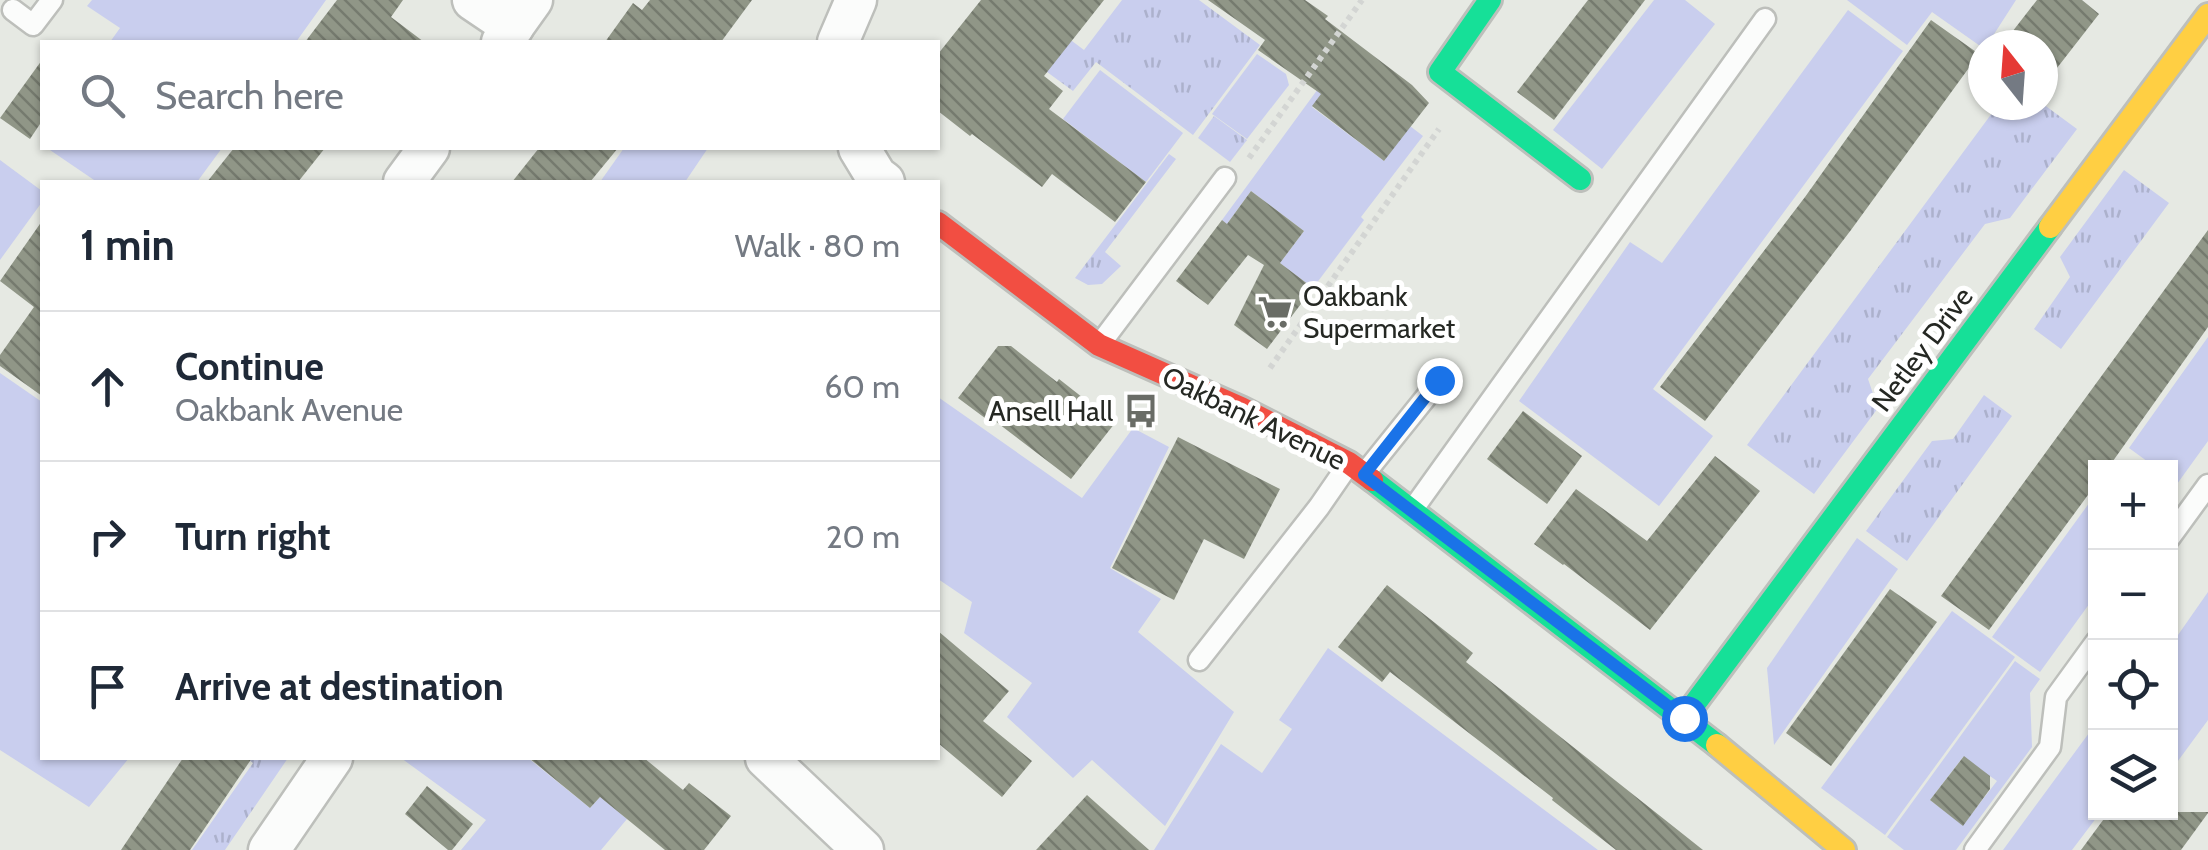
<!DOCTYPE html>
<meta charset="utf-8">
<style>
body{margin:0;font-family:Cabin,sans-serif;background:#f6f6f7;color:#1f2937}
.controls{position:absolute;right:30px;bottom:30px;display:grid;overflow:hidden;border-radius:0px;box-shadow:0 2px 8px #0004}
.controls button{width:90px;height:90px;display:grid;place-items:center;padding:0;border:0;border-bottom:2px solid #e0e1e3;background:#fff;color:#1f2937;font:50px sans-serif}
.compass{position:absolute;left:1968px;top:30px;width:90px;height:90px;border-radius:50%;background:#fff;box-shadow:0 2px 8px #0004;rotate:343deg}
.stop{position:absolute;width:30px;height:30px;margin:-22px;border:8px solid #1a73e8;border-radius:50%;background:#fff}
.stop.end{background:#1a73e8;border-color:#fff;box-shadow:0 2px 10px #0008}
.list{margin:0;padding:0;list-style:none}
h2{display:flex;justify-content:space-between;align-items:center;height:130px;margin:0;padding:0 40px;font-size:42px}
h2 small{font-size:32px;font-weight:400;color:#747a83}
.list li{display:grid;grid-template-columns:65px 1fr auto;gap:30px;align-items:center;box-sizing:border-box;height:150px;padding:0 40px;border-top:2px solid #e0e1e3}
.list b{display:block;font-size:38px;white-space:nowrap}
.list p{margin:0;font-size:32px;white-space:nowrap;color:#747a83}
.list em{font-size:32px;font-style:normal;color:#747a83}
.icon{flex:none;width:55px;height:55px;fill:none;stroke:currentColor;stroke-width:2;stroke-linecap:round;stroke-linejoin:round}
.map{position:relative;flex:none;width:2208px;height:850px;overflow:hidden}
.search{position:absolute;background:#fff;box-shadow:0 2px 8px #0004;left:40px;top:40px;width:900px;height:110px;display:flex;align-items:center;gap:25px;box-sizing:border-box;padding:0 35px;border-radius:0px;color:#747a83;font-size:38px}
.panel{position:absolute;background:#fff;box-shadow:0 2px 8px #0004;left:40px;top:180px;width:900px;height:580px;border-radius:0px}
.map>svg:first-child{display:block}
.grass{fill:url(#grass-tufts)}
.green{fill:#c9ceee;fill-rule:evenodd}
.building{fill:url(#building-back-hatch)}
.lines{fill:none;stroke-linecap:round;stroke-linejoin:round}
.lane-casing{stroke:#bdbfbb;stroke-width:25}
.street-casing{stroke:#bdbfbb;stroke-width:45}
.fast-casing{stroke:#bdbfbb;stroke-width:28}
.slow-casing{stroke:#bdbfbb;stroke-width:28}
.jam-casing{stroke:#bdbfbb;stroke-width:28}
.path{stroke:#d3d5d3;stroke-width:6;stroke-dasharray:5 5;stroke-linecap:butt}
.lane{stroke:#fbfcfb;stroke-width:20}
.street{stroke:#fbfcfb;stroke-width:40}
.fast{stroke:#16e098;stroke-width:22}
.slow{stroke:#ffcf43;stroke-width:22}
.jam{stroke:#f24e42;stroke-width:22}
.route{stroke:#1a73e8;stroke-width:12}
.labels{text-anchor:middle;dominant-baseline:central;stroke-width:10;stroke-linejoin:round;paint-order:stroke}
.poi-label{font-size:28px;fill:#252823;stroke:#fff;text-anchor:start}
.street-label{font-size:28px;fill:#252823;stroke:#fff}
</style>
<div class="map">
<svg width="2208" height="850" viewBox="0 0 2208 850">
<defs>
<pattern id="grass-tufts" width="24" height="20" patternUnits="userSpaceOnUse" patternTransform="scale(2.5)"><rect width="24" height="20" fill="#c9ceee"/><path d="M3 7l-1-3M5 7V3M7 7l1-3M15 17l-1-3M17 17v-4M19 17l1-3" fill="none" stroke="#acb1cc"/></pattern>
<pattern id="building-back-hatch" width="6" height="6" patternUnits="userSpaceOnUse" patternTransform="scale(2.5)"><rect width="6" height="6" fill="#909687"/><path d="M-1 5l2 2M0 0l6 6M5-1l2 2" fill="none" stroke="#757a6e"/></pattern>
</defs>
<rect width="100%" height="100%" fill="#e6e9e3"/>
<g class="grass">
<path d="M1122,0h77l61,45 -67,90 -97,-73 -23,29 -41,-30 24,-32 28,21z"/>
<path d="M2043,104l34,25 -67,89 -25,6 -117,155 10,29 -64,86 -67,-49 251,-340z"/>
<path d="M1214,116l33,24 -17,22 -32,-24z"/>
<path d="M1169,154l7,5 -71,93 16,14 -19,18 -14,1 -13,-7z"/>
<path d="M2124,170l45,33 -108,146 -27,-20 36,-52 -10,-20z"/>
<path d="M1984,395l28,21 -105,145 -41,-30 66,-90 21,-2z"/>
<path d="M246,758h42l-63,92h-33l61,-87z"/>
</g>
<g class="green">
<path d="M92,0h234l-30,42h-186l10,-14 -33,-22z"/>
<path d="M1654,0h31l30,24 -113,145 -49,-39z"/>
<path d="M1847,0h169l-29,45h-4v3l-51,-36 -25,33z"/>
<path d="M1848,10l55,41 -250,338 60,47 -54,70 -140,-105 111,-159 32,21z"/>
<path d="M1353,41l6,4 -47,62 72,54 26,-35 13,10 -62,81 3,3 -51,68 -33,-25 24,-32 -53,-40 -24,33 -5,-4z"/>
<path d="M1257,54l29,20 3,11 -42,54 -35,-25z"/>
<path d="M1100,70l83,63 -37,49 -83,-63z"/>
<path d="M47,148h175l-25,34h-100z"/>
<path d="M624,148h84l-23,34h-85z"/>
<path d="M0,160l42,31v11l-42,58z"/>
<path d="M2208,337v104l-31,43 -6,-4 -1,-12 -15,-1 -26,-19z"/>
<path d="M0,373l42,29v356h87l-40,49 -89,-57z"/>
<path d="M938,397l144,101 51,-70 36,19 -59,121 51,31 -23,33 96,80 -69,114 -73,-66 -19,18 -66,-61 25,-34 -68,-50 8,-31 -34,-23z"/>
<path d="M2095,495v101l-55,76 -48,-35z"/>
<path d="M1857,538l41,31 -124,176 -7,-77z"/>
<path d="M2208,592v128l-33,45 -5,-3 1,-117z"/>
<path d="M1952,611l63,46 -130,178 -64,-47z"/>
<path d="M1328,648l270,202h-444l67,-106 41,29 30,-44 -13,-9z"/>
<path d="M2015,661l25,18 -10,14 2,54 -76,103h-52l-17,-13zM1963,757l34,24 -34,44 -33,-25z"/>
<path d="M2089,733l6,3 1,76 4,1 -28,37h-69z"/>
<path d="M401,758h127l62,50 10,-11 27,22 -26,31h-140l25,-30z"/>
</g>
<g class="building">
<path d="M337,0h66l-12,17 33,25h-119z"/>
<path d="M650,0h102l-31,42h-116l28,-39 9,7z"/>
<path d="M981,0h123l-60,76 19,15 -14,18 97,73 -31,40 -63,-48 -10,13 -70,-53 -2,2 -32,-25v-57z"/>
<path d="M1208,0h97l23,16 -3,3 87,66 17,18 -45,58 -72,-55 9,-12 -63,-44 7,-10z"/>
<path d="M1588,0h57l-91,120 -37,-28z"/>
<path d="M2037,0h45l17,14 -56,72v-41h-41z"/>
<path d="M1931,20l48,34 -128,176 -146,191 -45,-34 145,-190z"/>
<path d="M42,60v61l-12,18 -30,-21z"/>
<path d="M234,148h91l-27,34h-91z"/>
<path d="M539,148h79l-28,34h-78z"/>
<path d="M1251,191l53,40 -24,32 33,25 -46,61 -33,-24 30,-60 -16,-10 -40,50 -32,-24 46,-61 5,4z"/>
<path d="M42,221v175l-42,-30v-11l34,-48 -34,-26z"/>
<path d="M2208,230v97l-100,141h-12v16l-107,146 -48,-34z"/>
<path d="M998,346h13l46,36 2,-3 56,44 -44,56 -76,-58 -2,3 -35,-26z"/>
<path d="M1523,411l59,45 -35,48 -60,-45z"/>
<path d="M1178,437l102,52 -36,70 -40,-20 -30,61 -62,-32z"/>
<path d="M1715,456l45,35 -110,139 -86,-66 -1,1 -29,-21 42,-55 71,52z"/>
<path d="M1387,585l86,68 -7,9 237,188h-87l-64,-50 1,-2 -163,-126 -8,10 -44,-35z"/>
<path d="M1890,589l47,33 -106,144 -45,-33z"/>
<path d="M938,631l71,60 -26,30 49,40 -30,36 -64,-54z"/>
<path d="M1964,756l26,20v13l-27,37 -33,-26z"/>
<path d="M183,758h69l-62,92h-69z"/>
<path d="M529,758h115l39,32 6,-7 42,33 -27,34h-39l-65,-53 -10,11z"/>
<path d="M427,786l46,38 -21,26h-4l-43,-36z"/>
<path d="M1087,795l62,55h-113z"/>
<path d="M2109,812h99v1l-27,37h-100z"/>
</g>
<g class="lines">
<g class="lane-casing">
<g id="lane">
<path d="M13,10l20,15 19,-25"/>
<path d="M1100,344l125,-166"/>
<path d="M1365,473l74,-92"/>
<path d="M1413,509l352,-490"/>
<path d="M2170,537l38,-52"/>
<path d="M1199,660l120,-153 29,-42"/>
<path d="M1975,850l75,-103 6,-50 40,-55"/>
</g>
</g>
<g class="street-casing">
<g id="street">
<path d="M473,0l40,27"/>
<path d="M502,42l30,-42"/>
<path d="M838,42l18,-42"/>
<path d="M859,148l17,28 8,6"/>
<path d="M404,182l25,-34"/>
<path d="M766,758l97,92"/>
<path d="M269,850l63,-92"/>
</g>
</g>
<g class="fast-casing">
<g id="fast">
<path d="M1490,0l-50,72 140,107"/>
<path d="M1372,480l345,265"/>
<path d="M1684,718l366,-491"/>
</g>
</g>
<g class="slow-casing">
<g id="slow">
<path d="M2050,227l158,-212"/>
<path d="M1717,745l127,105"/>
</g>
</g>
<g class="jam-casing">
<path id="jam" d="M938,223l161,122 142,63 108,55 23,17"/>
</g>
<g class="path">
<path d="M1249,158l113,-158"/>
<path d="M1270,368l169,-239"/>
</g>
<use href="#lane" class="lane"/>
<use href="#street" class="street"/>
<use href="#fast" class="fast"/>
<use href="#slow" class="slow"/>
<use href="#jam" class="jam"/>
</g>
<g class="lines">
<path class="route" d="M1439,380l-75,95 320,243"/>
</g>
<defs>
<g id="supermarket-bare" transform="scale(2.7)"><path d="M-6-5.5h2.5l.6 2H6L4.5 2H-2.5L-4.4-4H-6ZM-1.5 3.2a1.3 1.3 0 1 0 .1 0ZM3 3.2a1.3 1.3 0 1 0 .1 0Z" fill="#696c66" stroke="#fff" stroke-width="2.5" paint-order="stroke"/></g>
<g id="bus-bare" transform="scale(2.7)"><path d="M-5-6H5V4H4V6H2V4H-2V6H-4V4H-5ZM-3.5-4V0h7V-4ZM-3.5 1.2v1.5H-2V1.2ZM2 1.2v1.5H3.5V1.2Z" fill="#696c66" stroke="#fff" stroke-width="2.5" paint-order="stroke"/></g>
</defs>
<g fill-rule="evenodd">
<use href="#supermarket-bare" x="1275" y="312"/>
<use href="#bus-bare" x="1141" y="411"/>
</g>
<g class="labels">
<g class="poi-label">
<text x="1303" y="296">Oakbank<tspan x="1303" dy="32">Supermarket</tspan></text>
<text x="1113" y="411" text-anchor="end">Ansell Hall</text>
</g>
<g class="street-label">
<text transform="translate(1922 349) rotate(-53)">Netley Drive</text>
<text transform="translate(1254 418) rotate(26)">Oakbank Avenue</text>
</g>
</g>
</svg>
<div class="controls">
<button>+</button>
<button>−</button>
<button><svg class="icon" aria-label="locate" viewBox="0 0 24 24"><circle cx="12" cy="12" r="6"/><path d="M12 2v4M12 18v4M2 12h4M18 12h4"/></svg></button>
<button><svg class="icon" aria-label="layers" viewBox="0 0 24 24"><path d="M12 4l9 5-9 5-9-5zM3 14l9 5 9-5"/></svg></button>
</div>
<svg class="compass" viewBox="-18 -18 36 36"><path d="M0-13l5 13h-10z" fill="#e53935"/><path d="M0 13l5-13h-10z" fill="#747a83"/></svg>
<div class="stop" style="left:1684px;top:718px"></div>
<div class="stop end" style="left:1439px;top:380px"></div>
<div class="search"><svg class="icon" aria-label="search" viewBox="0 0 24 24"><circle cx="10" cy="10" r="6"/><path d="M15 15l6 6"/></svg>Search here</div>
<section class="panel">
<h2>1 min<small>Walk · 80 m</small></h2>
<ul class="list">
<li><svg class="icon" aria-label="ahead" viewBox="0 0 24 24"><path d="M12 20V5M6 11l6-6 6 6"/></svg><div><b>Continue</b><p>Oakbank Avenue</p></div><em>60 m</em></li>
<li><svg class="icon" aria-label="right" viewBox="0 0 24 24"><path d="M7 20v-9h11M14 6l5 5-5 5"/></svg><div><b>Turn right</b></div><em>20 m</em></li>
<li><svg class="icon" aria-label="arrive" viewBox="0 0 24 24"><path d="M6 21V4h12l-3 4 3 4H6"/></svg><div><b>Arrive at destination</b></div></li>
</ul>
</section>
</div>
